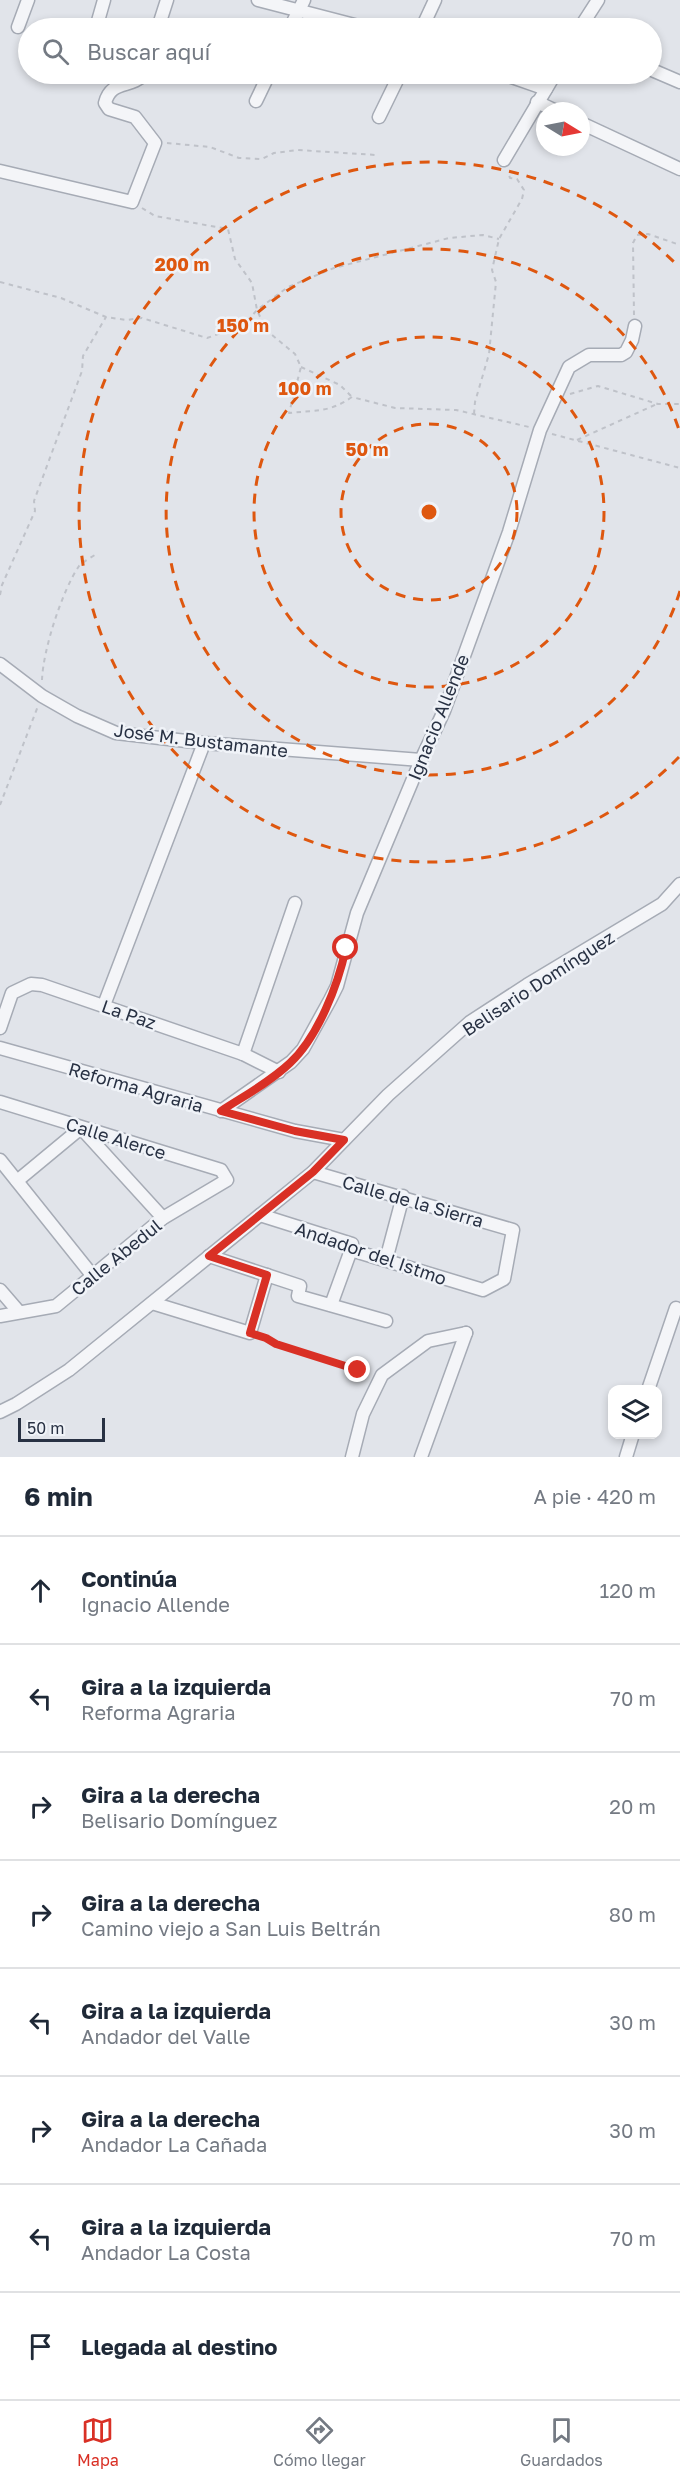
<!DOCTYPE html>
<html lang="es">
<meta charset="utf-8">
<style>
body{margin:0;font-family:"Golos Text",sans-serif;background:#f2f2f3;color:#1f2937}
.controls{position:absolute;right:18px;bottom:18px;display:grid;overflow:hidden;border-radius:12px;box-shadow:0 3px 9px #0003}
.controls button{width:54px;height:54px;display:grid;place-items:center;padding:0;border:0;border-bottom:2px solid #e0e1e3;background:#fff;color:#1f2937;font:30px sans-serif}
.compass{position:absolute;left:536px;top:102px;width:54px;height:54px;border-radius:50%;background:#fff;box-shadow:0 3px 9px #0003;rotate:100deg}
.scale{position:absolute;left:18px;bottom:15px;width:87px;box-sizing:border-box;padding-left:6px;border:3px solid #283143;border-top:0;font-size:16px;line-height:21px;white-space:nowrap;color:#283143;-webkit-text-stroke:4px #f0f3f8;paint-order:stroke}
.stop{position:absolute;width:18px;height:18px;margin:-14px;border:4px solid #d93025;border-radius:50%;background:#fff}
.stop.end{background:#d93025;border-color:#fff;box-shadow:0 2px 6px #0008}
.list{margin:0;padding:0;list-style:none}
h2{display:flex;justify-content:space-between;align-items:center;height:78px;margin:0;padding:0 24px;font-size:26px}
h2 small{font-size:20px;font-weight:400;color:#747a83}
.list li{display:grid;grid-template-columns:39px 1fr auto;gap:18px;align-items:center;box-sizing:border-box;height:108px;padding:0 24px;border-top:2px solid #e0e1e3}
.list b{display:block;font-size:22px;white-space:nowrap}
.list p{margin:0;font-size:20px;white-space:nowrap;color:#747a83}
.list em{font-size:20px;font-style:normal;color:#747a83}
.icon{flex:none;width:33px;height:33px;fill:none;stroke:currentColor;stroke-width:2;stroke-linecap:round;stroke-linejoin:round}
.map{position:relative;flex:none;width:680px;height:1457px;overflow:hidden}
.search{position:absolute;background:#fff;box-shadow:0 3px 9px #0003;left:18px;right:18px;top:18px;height:66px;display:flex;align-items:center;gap:15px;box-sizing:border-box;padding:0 21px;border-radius:33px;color:#747a83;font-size:22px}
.sheet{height:942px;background:#fff}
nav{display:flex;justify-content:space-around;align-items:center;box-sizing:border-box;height:84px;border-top:2px solid #e0e1e3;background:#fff;font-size:16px;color:#747a83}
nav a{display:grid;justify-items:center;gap:3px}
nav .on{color:#d93025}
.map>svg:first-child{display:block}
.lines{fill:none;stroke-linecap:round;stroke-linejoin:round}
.street-casing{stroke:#a6abb5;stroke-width:15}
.path{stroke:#bfc2c9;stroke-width:2;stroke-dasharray:4.5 4.5;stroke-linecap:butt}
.street{stroke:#f4f5f8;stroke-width:12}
.route{stroke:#d93025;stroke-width:8}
.ring{fill:none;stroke:#de570f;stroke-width:3;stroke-dasharray:10 8}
.labels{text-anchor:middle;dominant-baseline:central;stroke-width:5;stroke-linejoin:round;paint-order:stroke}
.street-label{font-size:18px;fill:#283143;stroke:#f0f3f8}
.centre{fill:#de570f;stroke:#f0f3f8;stroke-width:3}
.ring-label{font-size:18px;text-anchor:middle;font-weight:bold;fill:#de570f;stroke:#f0f3f8;stroke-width:5;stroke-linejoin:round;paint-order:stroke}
</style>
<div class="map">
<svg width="680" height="1457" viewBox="0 0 680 1457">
<rect width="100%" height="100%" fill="#e1e4ea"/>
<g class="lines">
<g class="street-casing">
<g id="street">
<path d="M258,0l108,28"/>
<path d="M98,21l6,-21"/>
<path d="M18,27l10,-27"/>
<path d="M158,28l9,-28"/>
<path d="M290,28l14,-28"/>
<path d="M422,28l13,-28"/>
<path d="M580,28l18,-28"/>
<path d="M652,70l28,12"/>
<path d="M503,74l43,15"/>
<path d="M256,101l13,-27"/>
<path d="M537,102l19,9"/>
<path d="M379,117l21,-43"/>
<path d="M581,123l99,46"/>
<path d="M504,160l51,-86"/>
<path d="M0,171l132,31 23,-59 -20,-26 -26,-8 -4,-6c6,-24 26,-14 39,-29"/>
<path d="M0,664l42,32 35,20 39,17 88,10 217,17"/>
<path d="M104,1005l100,-262"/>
<path d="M0,1028l12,-35 19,-9 11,1 201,69 36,18"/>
<path d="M0,1048l295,83 49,9"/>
<path d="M243,1054l52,-151"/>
<path d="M0,1102l221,68 6,10 -64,38 -107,88 -56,10"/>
<path d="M221,1111l70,-49 12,-13 27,-49 7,-14 20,-73 64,-153 23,-49 65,-179 31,-102 29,-63 20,-12h32l5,-3 6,-12 3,-14"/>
<path d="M0,1160l92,115"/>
<path d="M17,1181l64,-53 82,90"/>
<path d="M260,1215l92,29 -1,6 132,40 21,-11 9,-49 -200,-58"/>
<path d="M209,1256l91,30 -2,10 88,25"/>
<path d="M386,1260l17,-64"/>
<path d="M0,1290l19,22"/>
<path d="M152,1303l98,30 17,-58"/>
<path d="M331,1305l20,-55"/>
<path d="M648,1390l28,-82"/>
<path d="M0,1412l16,-8 53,-34 244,-198 75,-77 82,-73 57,-37 135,-81 18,-20"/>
<path d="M352,1457l11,-43 19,-39 46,-34 38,-8"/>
<path d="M421,1457l45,-124"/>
<path d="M626,1457l7,-23"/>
</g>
</g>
<g class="path">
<path d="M167,143l43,4 29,11 23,1 12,-6 24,-3 78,5"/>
<path d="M142,208l13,8 73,13 7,30 17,24 5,27 9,20 29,24 6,13 -12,46c26,-3 40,0 63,-16l43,11 61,2 73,17"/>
<path d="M0,282l61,16 45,19 20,3 16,-2 65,20 37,-13 13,-15 31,-23 46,-19 115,-30 34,-3 16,4"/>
<path d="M634,315l-1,-72 4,-8 11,-1 32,11"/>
<path d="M245,325l21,5"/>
<path d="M301,367l39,18 12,12"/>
<path d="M570,394l28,-8 60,18h22"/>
<path d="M474,414l1,-12 14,-48 7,-72 -4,-12 7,-31 23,-40 2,-9 -7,-11 -7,-1 -2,-6"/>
<path d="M552,434l128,34"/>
<path d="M577,440l80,-36"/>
<path d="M0,595l2,-10 33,-74 -1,-10 48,-130 1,-15 23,-39"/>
<path d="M42,680c1,-30 20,-89 37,-114 5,-5 13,-9 19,-13"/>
<path d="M0,805l38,-99"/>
<path d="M262,1336l14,8 82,26"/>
</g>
<use href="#street" class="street"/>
</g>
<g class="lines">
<path class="route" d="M346,948c-8,37 -28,89 -56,115 -20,19 -46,33 -69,48l74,20 49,9 -31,32 -104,84 58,19 -17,58 16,5 10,6 82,26"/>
</g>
<g class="ring">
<circle cx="429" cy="512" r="88"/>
<circle cx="429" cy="512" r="175"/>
<path d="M680 591A263 263 0 1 1 680 433"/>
<path d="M679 757A350 350 0 1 1 679 267"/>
</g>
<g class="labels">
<g class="street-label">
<text transform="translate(438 717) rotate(-68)">Ignacio Allende</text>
<text transform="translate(201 740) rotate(7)">José M. Bustamante</text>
<text transform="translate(538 983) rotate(-33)">Belisario Domínguez</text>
<text transform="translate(129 1014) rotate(19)">La Paz</text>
<text transform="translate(136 1087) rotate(16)">Reforma Agraria</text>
<text transform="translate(116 1138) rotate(17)">Calle Alerce</text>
<text transform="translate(413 1201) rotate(16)">Calle de la Sierra</text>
<text transform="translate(371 1253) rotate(19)">Andador del Istmo</text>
<text transform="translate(116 1257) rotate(-39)">Calle Abedul</text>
</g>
</g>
<circle cx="429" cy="512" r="9" class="centre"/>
<g class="ring-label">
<text x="182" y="271">200 m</text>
<text x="243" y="332">150 m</text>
<text x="305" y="395">100 m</text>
<text x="367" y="456">50 m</text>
</g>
</svg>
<div class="controls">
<button><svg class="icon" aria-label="layers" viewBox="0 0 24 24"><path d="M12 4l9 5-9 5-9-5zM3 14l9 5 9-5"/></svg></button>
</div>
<svg class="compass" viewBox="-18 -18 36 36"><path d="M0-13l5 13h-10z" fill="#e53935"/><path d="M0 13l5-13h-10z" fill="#747a83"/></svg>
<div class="scale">50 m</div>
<div class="stop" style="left:346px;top:948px"></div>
<div class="stop end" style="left:358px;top:1370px"></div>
<div class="search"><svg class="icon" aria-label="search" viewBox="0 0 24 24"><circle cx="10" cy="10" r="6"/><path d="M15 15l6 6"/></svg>Buscar aquí</div>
</div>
<section class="sheet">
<h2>6 min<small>A pie · 420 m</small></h2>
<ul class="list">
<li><svg class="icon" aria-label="ahead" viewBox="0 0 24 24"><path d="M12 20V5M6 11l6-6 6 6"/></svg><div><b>Continúa</b><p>Ignacio Allende</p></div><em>120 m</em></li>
<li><svg class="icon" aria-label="left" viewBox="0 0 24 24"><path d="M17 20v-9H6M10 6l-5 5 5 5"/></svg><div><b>Gira a la izquierda</b><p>Reforma Agraria</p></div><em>70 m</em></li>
<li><svg class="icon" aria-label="right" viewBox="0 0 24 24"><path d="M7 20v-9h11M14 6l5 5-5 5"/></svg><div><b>Gira a la derecha</b><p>Belisario Domínguez</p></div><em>20 m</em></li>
<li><svg class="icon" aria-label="right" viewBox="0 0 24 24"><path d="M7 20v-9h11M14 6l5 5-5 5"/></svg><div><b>Gira a la derecha</b><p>Camino viejo a San Luis Beltrán</p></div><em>80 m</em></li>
<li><svg class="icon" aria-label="left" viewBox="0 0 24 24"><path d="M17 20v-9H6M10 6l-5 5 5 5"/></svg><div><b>Gira a la izquierda</b><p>Andador del Valle</p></div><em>30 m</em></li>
<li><svg class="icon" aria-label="right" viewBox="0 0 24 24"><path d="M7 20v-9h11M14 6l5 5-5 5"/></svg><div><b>Gira a la derecha</b><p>Andador La Cañada</p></div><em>30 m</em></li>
<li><svg class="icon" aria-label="left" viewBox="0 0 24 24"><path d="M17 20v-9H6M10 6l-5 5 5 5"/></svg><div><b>Gira a la izquierda</b><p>Andador La Costa</p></div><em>70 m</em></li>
<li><svg class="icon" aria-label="arrive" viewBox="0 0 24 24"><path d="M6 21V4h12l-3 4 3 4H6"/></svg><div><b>Llegada al destino</b></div></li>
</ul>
</section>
<nav>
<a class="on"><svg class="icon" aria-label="map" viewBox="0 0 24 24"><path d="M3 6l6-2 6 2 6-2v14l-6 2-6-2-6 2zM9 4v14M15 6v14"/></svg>Mapa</a>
<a><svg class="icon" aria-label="directions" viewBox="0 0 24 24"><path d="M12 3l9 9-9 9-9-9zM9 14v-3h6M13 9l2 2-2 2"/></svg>Cómo llegar</a>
<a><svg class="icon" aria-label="saved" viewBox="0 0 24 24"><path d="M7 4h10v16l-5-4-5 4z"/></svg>Guardados</a>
</nav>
